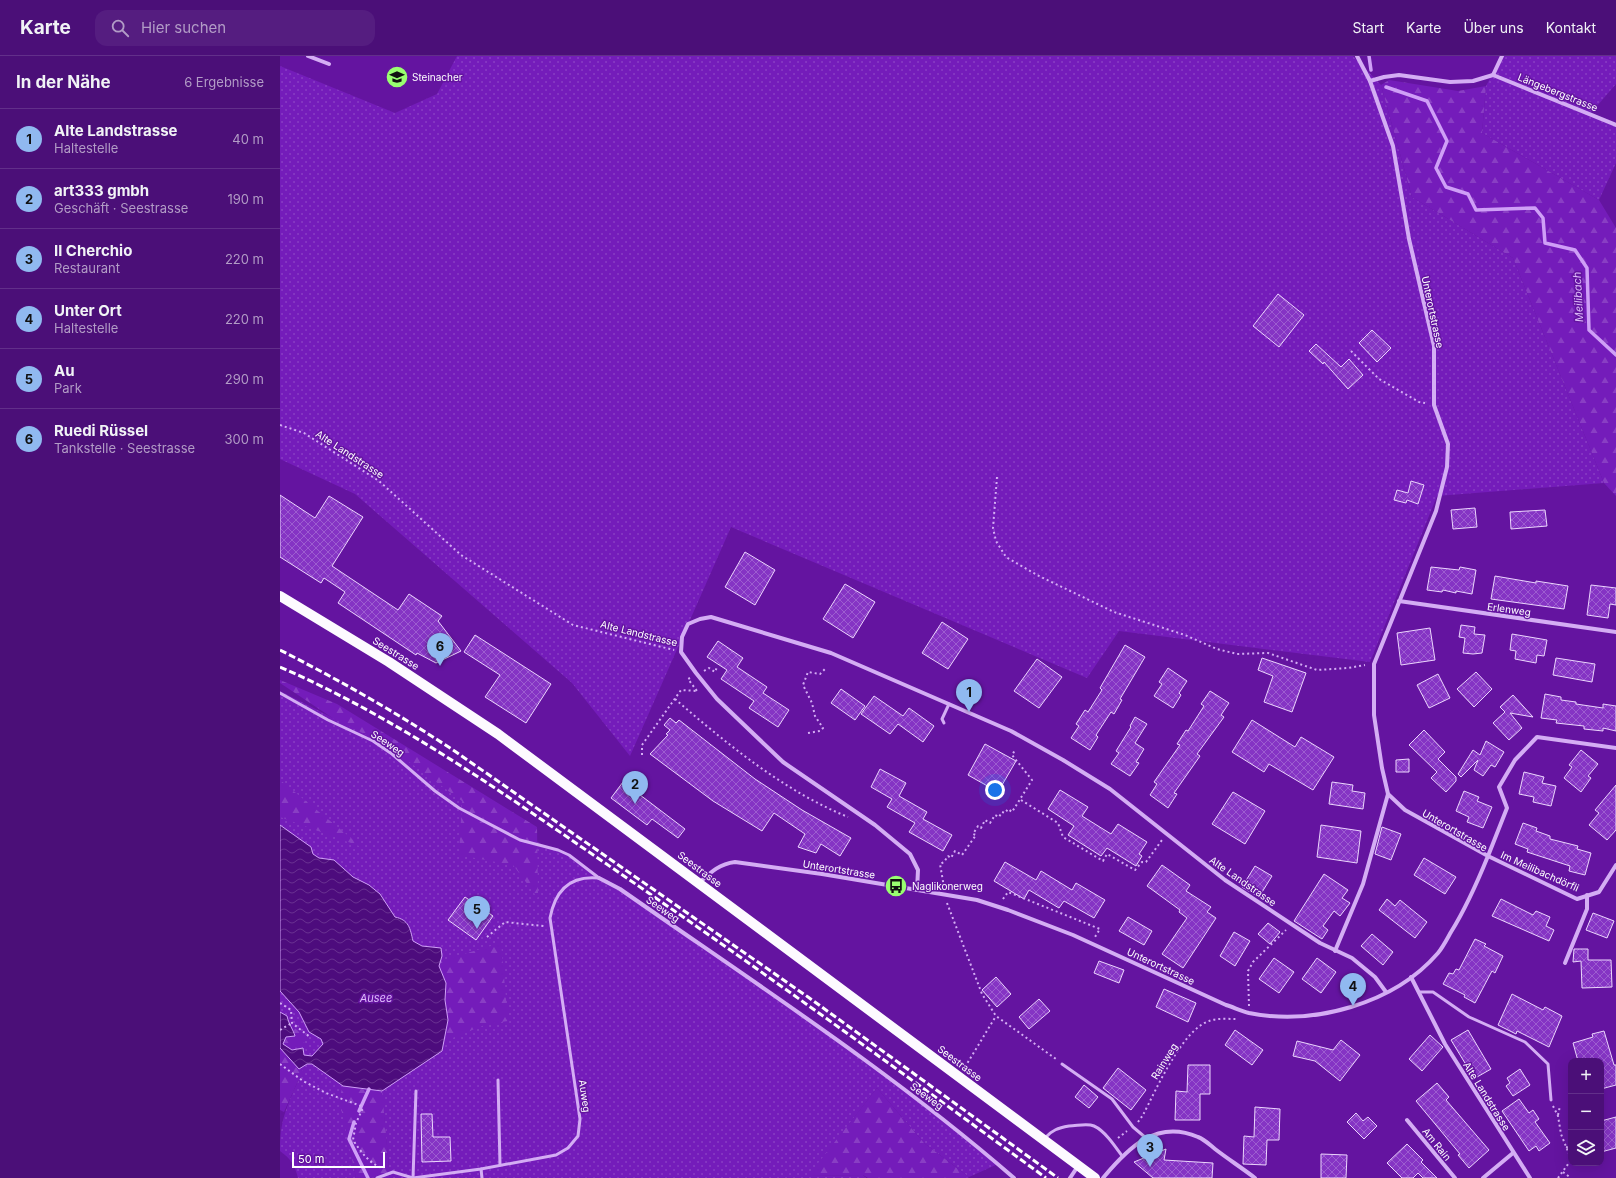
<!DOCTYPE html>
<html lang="de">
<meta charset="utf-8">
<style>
body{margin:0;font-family:Inter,sans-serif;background:#551d80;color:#f1f3f6}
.controls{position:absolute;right:12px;bottom:12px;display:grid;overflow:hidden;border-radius:8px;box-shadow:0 4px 16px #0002}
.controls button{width:36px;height:36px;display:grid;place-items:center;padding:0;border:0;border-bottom:1px solid #622f8a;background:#4b0f78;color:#f1f3f6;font:20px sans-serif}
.scale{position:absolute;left:12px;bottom:10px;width:93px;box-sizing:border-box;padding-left:4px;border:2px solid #fff;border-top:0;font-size:11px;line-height:14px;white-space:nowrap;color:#fff;-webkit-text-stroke:3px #6414a0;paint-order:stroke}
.you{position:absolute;left:715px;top:734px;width:14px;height:14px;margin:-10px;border:3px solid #fff;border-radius:50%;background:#1a73e8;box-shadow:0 0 0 6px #1a73e833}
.badge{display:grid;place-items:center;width:26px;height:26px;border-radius:50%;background:#90b9f0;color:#111;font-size:13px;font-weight:700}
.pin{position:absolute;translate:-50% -33px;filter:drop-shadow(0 1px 2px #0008)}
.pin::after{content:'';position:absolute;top:21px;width:14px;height:12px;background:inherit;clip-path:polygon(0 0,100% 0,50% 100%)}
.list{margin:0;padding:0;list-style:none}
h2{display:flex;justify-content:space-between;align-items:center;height:52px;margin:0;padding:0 16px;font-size:17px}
h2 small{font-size:13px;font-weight:400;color:#b29cc6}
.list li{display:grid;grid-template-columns:26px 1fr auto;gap:12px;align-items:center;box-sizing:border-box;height:60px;padding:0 16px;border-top:1px solid #622f8a}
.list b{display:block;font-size:15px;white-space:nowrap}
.list p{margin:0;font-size:13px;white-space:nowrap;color:#b29cc6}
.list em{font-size:13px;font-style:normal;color:#b29cc6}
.icon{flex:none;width:22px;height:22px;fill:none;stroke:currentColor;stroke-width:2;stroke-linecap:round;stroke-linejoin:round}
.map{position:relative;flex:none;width:1336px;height:1122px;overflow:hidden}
header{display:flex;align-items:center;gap:24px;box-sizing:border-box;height:56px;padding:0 20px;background:#4b0f78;border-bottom:1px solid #622f8a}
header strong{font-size:19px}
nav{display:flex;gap:22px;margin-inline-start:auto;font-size:14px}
.search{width:280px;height:36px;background:#551d80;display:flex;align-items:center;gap:10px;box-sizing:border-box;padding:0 14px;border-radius:12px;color:#b29cc6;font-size:15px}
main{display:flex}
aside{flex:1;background:#4b0f78}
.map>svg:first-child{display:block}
.grass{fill:url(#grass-dots)}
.forest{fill:url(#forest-firs)}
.water{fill:url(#water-waves);stroke:#cf9ff7}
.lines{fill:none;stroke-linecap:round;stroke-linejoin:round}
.stream{stroke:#cf9ff7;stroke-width:3.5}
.building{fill:url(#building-cross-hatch);stroke:#ecd6fd}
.path{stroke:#d4adf4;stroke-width:2;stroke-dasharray:2 3;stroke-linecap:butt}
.lane{stroke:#d4adf4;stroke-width:3}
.street{stroke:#d4adf4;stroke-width:4}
.primary{stroke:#fdfaff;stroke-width:10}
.rail{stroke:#fff;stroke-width:3;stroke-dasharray:7 3;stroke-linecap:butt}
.labels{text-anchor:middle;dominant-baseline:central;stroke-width:3;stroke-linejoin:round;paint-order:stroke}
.poi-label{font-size:10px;fill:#fff;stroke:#6414a0;text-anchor:start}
.street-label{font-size:10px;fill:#fff;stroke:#6414a0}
.water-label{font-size:11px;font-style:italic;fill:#ddbafa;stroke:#6414a0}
</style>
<header>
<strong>Karte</strong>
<div class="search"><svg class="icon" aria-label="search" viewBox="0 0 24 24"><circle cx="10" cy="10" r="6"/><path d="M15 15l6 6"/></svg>Hier suchen</div>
<nav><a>Start</a><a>Karte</a><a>Über uns</a><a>Kontakt</a></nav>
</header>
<main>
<aside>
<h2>In der Nähe<small>6 Ergebnisse</small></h2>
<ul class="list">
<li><span class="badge">1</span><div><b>Alte Landstrasse</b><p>Haltestelle</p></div><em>40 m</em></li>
<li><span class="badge">2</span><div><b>art333 gmbh</b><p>Geschäft · Seestrasse</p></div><em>190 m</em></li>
<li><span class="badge">3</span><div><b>Il Cherchio</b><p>Restaurant</p></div><em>220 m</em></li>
<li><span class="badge">4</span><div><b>Unter Ort</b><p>Haltestelle</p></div><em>220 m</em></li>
<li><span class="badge">5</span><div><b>Au</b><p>Park</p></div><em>290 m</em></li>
<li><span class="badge">6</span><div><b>Ruedi Rüssel</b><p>Tankstelle · Seestrasse</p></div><em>300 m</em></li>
</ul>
</aside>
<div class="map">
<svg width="1336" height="1122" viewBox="0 0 1336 1122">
<defs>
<pattern id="grass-dots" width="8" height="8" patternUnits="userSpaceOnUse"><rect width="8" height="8" fill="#741cba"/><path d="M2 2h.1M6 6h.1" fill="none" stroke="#893ec4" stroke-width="1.8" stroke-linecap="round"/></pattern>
<pattern id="forest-firs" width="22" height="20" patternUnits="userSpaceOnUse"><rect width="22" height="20" fill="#741cba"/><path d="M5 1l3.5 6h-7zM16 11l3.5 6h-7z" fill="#893ec4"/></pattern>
<pattern id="water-waves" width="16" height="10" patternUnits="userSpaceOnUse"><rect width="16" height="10" fill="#4d0c7d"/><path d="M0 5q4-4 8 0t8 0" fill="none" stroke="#683090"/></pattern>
<pattern id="building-cross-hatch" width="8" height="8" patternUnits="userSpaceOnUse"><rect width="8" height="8" fill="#8534c4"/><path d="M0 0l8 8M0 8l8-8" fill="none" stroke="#9d5dd0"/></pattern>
</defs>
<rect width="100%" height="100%" fill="#6414a0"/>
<g class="grass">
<path d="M177,0h896l28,29 31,112 101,61 91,225 -167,13 -67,166 -251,-31 -32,47 -356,-151 -101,229 -58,-73 -217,-189 -75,-35v-393l115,47 42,-19z"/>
<path d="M1222,0h114v28l-25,29 25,12v38l-17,37 -117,-67 4,-47z"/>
<path d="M0,635l55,28 59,27 119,83 34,18 22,8 30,23 10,4c131,91 267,179 389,282l-29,13 -45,-34 -47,-55 -68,88 54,-1 3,3h-476l-7,-72 -43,-9 16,81h-58c-3,-13 -7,-19 -18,-27 0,-30 6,-43 18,-70l-18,-7z"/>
</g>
<g class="forest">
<path d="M1109,24l69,11 28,-5 -4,47 117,67 17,28v268l-12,-13 -91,-225 -101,-61 -31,-112z"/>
<path d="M0,624l57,24 200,123 1,71 -25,-33 -54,-10 3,-54 -77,-57 -51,-25 -54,-36z"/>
<path d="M0,724l82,67 -82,-30z"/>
<path d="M221,887l7,78 -21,3 -42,17 3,-21 -3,-20 1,-17 -7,-17 1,-5z"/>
<path d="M0,960l23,19 4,26 -23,51 -4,-2z"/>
<path d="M63,1030l39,5 8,87h-34l-17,-79z"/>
<path d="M597,1032l47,55 45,34 -1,1h-100l-5,-3 -55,1z"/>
</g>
<path class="water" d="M0,769l31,22 2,7 6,4 15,2 19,17 16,8 11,9 15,23c14,3 15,11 18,24l9,5 19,2 1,8 -3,10 7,17 -1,17 3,20 -6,31 -60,40 -39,-5 -31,-22h-5l-8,5 -19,-21v-36l7,4c2,9 6,13 8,20l-9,1 -3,7 9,6 11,-2 1,7 8,1 11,-12 -2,-5 -12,-7 -10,-20 -19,-21z"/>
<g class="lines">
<g class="stream">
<path d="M1089,0l2,14"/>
<path d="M1106,31l41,14 20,40 -11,27 10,19 22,7 8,16 59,-2 8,10 2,25 30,7 12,18 2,62 27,25"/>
<path d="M79,1055l10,-22"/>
<path d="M74,1066l-5,17 19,39"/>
</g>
</g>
<g class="building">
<path d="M998,238l26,21 -25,32 -26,-21z"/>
<path d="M1092,274l19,18 -14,14 -18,-19z"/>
<path d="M1036,288l25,23 8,-8 14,16 -15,14 -24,-27 -1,2 -14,-13z"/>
<path d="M1131,425l13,4 -6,19 -11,-4 -1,3 -12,-3 3,-10 11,3z"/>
<path d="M0,439l35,23 14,-22 34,21 -31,49 66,44 11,-16 33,22 -4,5 23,30 -25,12 -19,-10 -1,2 -78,-52 7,-11 -21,-14 -3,5 -41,-26z"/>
<path d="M1195,452l2,19 -24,2 -2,-19z"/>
<path d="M1265,454l2,16 -36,3 -1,-17z"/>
<path d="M465,496l30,18 -20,35 -30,-18z"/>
<path d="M1151,511l28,3 1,-3 16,3 -4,24 -16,-3v2l-13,-3 -1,2 -15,-2z"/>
<path d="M1215,520l41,7v-2l32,5 -4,23 -73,-10z"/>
<path d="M565,528l30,18 -22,36 -30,-19z"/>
<path d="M1311,529l25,3v17l-6,-1 -2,14 -21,-3z"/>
<path d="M662,566l26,17 -20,30 -26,-16z"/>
<path d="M1181,569l14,2 -1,7 11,1 -3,18 -9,1 -10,-1 2,-15 -6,-1z"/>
<path d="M1150,572l5,32 -34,5 -4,-32z"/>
<path d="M1232,578l35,6 -3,16 -7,-1 -1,8 -21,-4 1,-8 -6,-1z"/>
<path d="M195,579l76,49 -25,39 -41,-26 15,-22 -36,-23z"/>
<path d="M438,585l25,17 -6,9 30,20 -4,6 26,17 -11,17 -29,-19 5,-7 -33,-22 6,-9 -20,-13z"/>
<path d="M845,589l20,12 -25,42 2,1 -8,14 -3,-2 -15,23 2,2 -8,13 -19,-12 8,-12 -3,-2 9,-14 3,2 14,-22 -2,-2z"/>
<path d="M982,602l44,15 -14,39 -28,-10 9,-26 -15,-6z"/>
<path d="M1276,602l39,6 -3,18 -39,-7z"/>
<path d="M757,603l25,18 -23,31 -25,-17z"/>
<path d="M888,612l19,13 -8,12 2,2 -8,13 -19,-12 8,-12 -3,-2z"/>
<path d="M1196,616l16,17 -18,18 -17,-18z"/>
<path d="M1158,618l12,24 -21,10 -12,-23z"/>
<path d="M561,633l24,17 -10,14 -24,-17z"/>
<path d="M930,635l19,12 -8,12 3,2 -27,37 3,2 -26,37 3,1 -9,14 -18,-13 7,-11 -3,-2 26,-37 -3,-1 9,-14 2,1 16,-25 -3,-2z"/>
<path d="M1265,638l16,3v3l15,2v2l27,4v-4l13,2v25l-13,-3v3l-19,-2v-3l-28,-3 1,-3 -16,-2z"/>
<path d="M1233,639l20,22 -23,-4 12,15 -13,12 -16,-17 12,-11 -5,-5z"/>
<path d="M594,640l29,20 6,-8 25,18 -11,16 -25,-18 -8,10 -29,-20z"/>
<path d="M855,661l12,7 -12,19 9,6 -8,13 3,1 -9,13 -19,-12 8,-11 -3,-2 15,-24 -1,-1z"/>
<path d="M390,662l6,5 3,-3 76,59 47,31 49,28 -11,18 -19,-12 -5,9 -18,-6 7,-13 -31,-21 -12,18 -49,-30 -63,-47 18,-19 -2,-1 4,-4 -6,-5z"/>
<path d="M972,664l43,27 6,-10 33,20 -21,33 -44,-26 -5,8 -32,-20z"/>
<path d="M1144,674l21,22 -7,7 18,18v4l-10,11 -15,-14 6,-6 -28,-27z"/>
<path d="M1206,685l18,11 -9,15 -4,-2 -8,11 -9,-6 4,-10 -17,17 -3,-3 15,-24 7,5z"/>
<path d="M705,688l31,17 -18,31 -30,-17z"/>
<path d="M1301,694l17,14 -10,12 3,2 -10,14 -17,-14 8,-11 -3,-2z"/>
<path d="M1129,703v13h-13v-12z"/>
<path d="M600,713l26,14 -7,13 28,16 -4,7 29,16 -9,16 -34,-19 6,-9 -28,-16 5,-8 -21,-12z"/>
<path d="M1244,716l20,5 -2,6 14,3 -5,20 -18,-4 1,-5 -15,-3z"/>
<path d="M343,726l62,47 -7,9 -26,-19 -5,6 -36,-27z"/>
<path d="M1052,726l21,3 -1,6 13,2 -2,16 -34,-5z"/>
<path d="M1336,729v45l-9,10 -18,-15 10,-12 -4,-3z"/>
<path d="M780,734l28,17 -6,9 29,18 7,-10 29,18 -8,12 3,2 -6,10 -29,-18 -6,8 -33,-21 6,-9 -26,-17z"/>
<path d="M1184,735l15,6 -2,4 15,6 -9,21 -16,-6 2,-5 -13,-6z"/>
<path d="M953,736l32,19 -20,33 -33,-20z"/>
<path d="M1243,767l14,5 -1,3 14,5v3l28,7 -1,3 14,4 -6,22 -16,-4 1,-5 -43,-14 1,-3 -13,-5z"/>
<path d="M1041,769l40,6 -4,32 -40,-6z"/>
<path d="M1102,771l19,7 -10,26 -16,-6z"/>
<path d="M1144,802l32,19 -11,17 -31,-19z"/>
<path d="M725,806l31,18 5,-9 31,19 4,-7 29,17 -11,18 -30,-17 -5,7 -30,-18 -5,9 -30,-18z"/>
<path d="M882,809l28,20 -4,6 25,16 -4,5 9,6 -33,50 -21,-14 25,-36 -8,-6 1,-2 -33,-24z"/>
<path d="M975,810l17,10 -13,21 -17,-10z"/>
<path d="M1044,818l24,16 -6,8 8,5 -10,13 -6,-5 -11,15 5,4 -6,9 -28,-18z"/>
<path d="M185,841l28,19 -17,24 -28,-20z"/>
<path d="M1107,843l8,7 5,-6 27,22 -12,16 -36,-28z"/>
<path d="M1221,843l32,16 3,-4 14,6 -4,9 8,4 -5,11 -57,-25z"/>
<path d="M1313,857l21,8 -7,17 -21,-8z"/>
<path d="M848,861l24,14 -8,14 -25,-14z"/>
<path d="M988,867l12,9 -10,12 -12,-10z"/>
<path d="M954,876l16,9 -15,25 -15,-10z"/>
<path d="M1092,878l21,18 -10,13 -22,-19z"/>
<path d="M1195,883l11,5 -2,2 19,10 -8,17 -3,-2 -17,32 -11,-6 1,-2 -22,-11 6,-11 4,1 3,-5 3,1z"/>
<path d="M1294,893h14v11h23l1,27 -30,1 -1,-27 -8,1z"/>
<path d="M994,902l20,14 -15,21 -20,-14z"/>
<path d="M1037,902l19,14 -15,21 -19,-14z"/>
<path d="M819,905l25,9 -5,13 -25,-10z"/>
<path d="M716,921l15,17 -14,13 -15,-17z"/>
<path d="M884,933l32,14 -8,19 -32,-15z"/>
<path d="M1232,938l31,16 2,-3 17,9 -13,31 -32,-16 -1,3 -18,-9z"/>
<path d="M759,943l11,12 -21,18 -10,-12z"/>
<path d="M955,974l28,20 -11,15 -27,-20z"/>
<path d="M1188,974l23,39 -14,8 -4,-5 -2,1 -20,-33z"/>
<path d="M1324,975l10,34h2v20l-15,4v-28h-23l-5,-18 20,-6 -1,-3z"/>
<path d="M1150,979l13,12 -21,24 -13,-12z"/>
<path d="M1061,984l19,15 -20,26 -25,-20 -22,-5 4,-15 36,9z"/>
<path d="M908,1009h22v29h-10v26h-25l1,-29 11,1z"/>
<path d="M838,1012l28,22 -15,20 -28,-22z"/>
<path d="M1240,1013l10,16 -17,11 -7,-10 4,-3 -3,-5z"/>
<path d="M1157,1027l12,14 -3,3 43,50 -20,18 -11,-13 2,-1 -44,-53z"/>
<path d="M804,1029l14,12 -9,11 -14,-11z"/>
<path d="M1239,1043l10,14 4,-3 6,9 -4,3 15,21 -11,8 -3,-5 -7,5 -27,-40z"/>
<path d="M975,1051l25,2 -1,31h-12l-1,25 -23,-1 1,-28 10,1z"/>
<path d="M1076,1057l7,8 5,-4 9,9 -13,13 -17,-17z"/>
<path d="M141,1058h11l1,23h17l1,24 -29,1z"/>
<path d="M1336,1061v31l-15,4v-31z"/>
<path d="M1127,1088l16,16 -2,2 16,16h-14l-5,-5 -5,5h-11l-15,-15z"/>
<path d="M886,1093l-2,11 49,3 -1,15h-59l-19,-16z"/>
<path d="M1041,1098l26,1 -1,23h-25z"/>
</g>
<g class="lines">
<g class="path">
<path d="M1071,295l28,28 40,23 6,1"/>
<path d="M0,369l24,8 75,48 82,74 112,70 101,25"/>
<path d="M717,421l-4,51 3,13 10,16 33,19 75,36 71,23 32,14 20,5 31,-1 49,17 31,-2 17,-3"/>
<path d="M424,615l5,-3 6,4 2,-5"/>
<path d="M410,622l-2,1 9,12"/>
<path d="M395,643c52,45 109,92 173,118"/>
<path d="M528,677l12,-2 3,-3 -8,-12 -3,-13 -9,-18 5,-13 12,2 5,-5"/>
<path d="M362,699v-10l39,-55 16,1"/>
<path d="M741,744l37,23 5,14 40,24 4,-7 28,16 7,-8h4l16,-22"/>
<path d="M664,831l-4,-23 4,-2 4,-6 3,2 4,-7 7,4 14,-20 -3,-1 5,-8 3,2 4,-8 5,3 5,-8 4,2 3,-5 3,1 3,-4 4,3 20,-32 -20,-25 3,-5"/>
<path d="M723,843l5,-7 92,37 -5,8"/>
<path d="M667,847l35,91 14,22 60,43"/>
<path d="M207,881l18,-15 39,4"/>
<path d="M0,947l11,7 1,13 18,14"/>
<path d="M969,950l-1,-35 5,-9 33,-32"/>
<path d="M0,974l12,-7"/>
<path d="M0,1008l23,17 23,12 35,13 1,4 -6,13 -3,17c8,12 16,23 29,28"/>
<path d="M685,1011l31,-51"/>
<path d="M1273,1050l5,10 3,18 10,25"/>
<path d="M1278,1059l2,-9"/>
<path d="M858,1066l5,-7c13,-25 39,-85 66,-94 8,-3 19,-2 28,-2"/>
<path d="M838,1082l9,-7"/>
<path d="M1286,1091l5,1"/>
<path d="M1283,1116l8,6"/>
<path d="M1278,1122l13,-18"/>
</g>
<g class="lane">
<path d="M0,637l48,27 45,21 19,13 43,37 24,17 61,32 38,10 11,5 30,23"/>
<path d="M664,667l-2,-4 7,-15"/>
<path d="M1139,936h14l36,25 56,25 23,22 3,36"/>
<path d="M782,1008l50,35 21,28 13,11"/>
<path d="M218,1024l2,85"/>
<path d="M765,1082c7,-8 13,-10 24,-12 8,0 18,-3 25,0 11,5 21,20 28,30"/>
<path d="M201,1113l1,9"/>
<path d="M97,1122l16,-6 20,6 68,-9 75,-14 12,-7 10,-12 2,-17 -30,-201c5,-27 20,-43 49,-40"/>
<path d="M133,1122l3,-87"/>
</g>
<g class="street">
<path d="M28,0l21,8"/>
<path d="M1213,19l123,50"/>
<path d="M1090,25l14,-4 15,-2 51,7 23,-1 20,-6 9,-19"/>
<path d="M1119,545l217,31"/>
<path d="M1336,692l-79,-11 -22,23 -16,27 8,21 -19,48 89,43 22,-7 17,-27"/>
<path d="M319,822l21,11c133,93 271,182 394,289"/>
<path d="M419,827c12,-11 20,-19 36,-21l87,12 155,26 31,10 65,25 153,70c7,2 15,6 23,8 64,13 145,-9 189,-60 5,-6 9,-14 13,-21 15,-24 26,-49 37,-76l-83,-46 -17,-16 -6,-26 -8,-53v-51l62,-153 11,-44 1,-23 -14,-39v-59l-25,-107 -16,-93 -23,-65 -13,-25"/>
<path d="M637,834l1,-20 -8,-16 -35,-29 -92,-63 -66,-63 -21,-26 -15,-21 1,-15 6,-13 12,-5 11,-2 120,36 180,78 52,29 47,29 115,91 95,63 32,15 23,19 11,15"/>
<path d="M1055,895l28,-67 25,-90"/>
<path d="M1285,907l22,-54v-14"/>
<path d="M1131,921l34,67 85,134"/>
<path d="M1127,1064l48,58"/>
<path d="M790,1122l8,-12"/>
<path d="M823,1122c25,-30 53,-59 95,-41 6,2 12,8 17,12 13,10 27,19 40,29"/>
<path d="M1203,1122l30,-25"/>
</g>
<path class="primary" d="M0,540l109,66 109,72 597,444"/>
<g class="rail">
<path d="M0,594c61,31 119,64 176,102l352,245 250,181"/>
<path d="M0,611c117,51 220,124 325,196 149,102 295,208 441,315"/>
</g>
</g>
<defs>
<g id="school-disc" transform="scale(1.15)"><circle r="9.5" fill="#99ff70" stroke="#6414a0"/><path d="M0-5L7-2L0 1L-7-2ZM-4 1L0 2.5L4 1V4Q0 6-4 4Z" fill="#111"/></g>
<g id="bus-disc" transform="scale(1.15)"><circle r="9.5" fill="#99ff70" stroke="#6414a0"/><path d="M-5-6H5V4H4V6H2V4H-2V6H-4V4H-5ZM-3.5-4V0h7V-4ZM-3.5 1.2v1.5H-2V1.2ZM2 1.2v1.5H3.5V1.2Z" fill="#111"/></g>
</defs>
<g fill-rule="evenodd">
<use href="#school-disc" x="117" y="21"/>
<use href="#bus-disc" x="616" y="830"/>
</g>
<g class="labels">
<g class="poi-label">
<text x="132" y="21">Steinacher</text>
<text x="632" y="830">Naglikonerweg</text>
</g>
<g class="street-label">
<text transform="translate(1278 36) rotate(22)">Längebergstrasse</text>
<text transform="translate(1153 256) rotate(78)">Unterortstrasse</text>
<text transform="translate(70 398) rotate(33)">Alte Landstrasse</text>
<text transform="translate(1229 553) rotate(8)">Erlenweg</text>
<text transform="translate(359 577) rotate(14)">Alte Landstrasse</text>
<text transform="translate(116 597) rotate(32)">Seestrasse</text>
<text transform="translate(108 687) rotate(34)">Seeweg</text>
<text transform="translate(1175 774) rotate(30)">Unterortstrasse</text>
<text transform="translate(420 813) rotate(37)">Seestrasse</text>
<text transform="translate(559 813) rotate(9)">Unterortstrasse</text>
<text transform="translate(1260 815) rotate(24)">Im Meilibachdörfli</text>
<text transform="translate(963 825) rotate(35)">Alte Landstrasse</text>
<text transform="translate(383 853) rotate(35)">Seeweg</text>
<text transform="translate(881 910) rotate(25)">Unterortstrasse</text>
<text transform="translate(884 1005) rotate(-58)">Rainweg</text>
<text transform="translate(680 1007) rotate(37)">Seestrasse</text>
<text transform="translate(305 1040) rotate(82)">Auweg</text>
<text transform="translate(647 1040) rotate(36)">Seeweg</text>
<text transform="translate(1207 1040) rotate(58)">Alte Landstrasse</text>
<text transform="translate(1157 1088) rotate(51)">Am Rain</text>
</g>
<g class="water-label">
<text transform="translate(1298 241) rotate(-93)">Meilibach</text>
<text x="96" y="942">Ausee</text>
</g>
</g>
</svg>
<div class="controls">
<button>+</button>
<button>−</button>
<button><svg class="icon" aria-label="layers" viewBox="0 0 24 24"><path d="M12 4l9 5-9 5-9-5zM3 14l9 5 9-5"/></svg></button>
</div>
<div class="scale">50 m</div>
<div class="you"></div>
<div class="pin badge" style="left:689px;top:656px">1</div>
<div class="pin badge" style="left:355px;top:748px">2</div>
<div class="pin badge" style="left:870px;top:1111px">3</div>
<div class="pin badge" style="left:1073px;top:950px">4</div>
<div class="pin badge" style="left:197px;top:873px">5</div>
<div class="pin badge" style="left:160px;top:610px">6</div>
</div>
</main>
